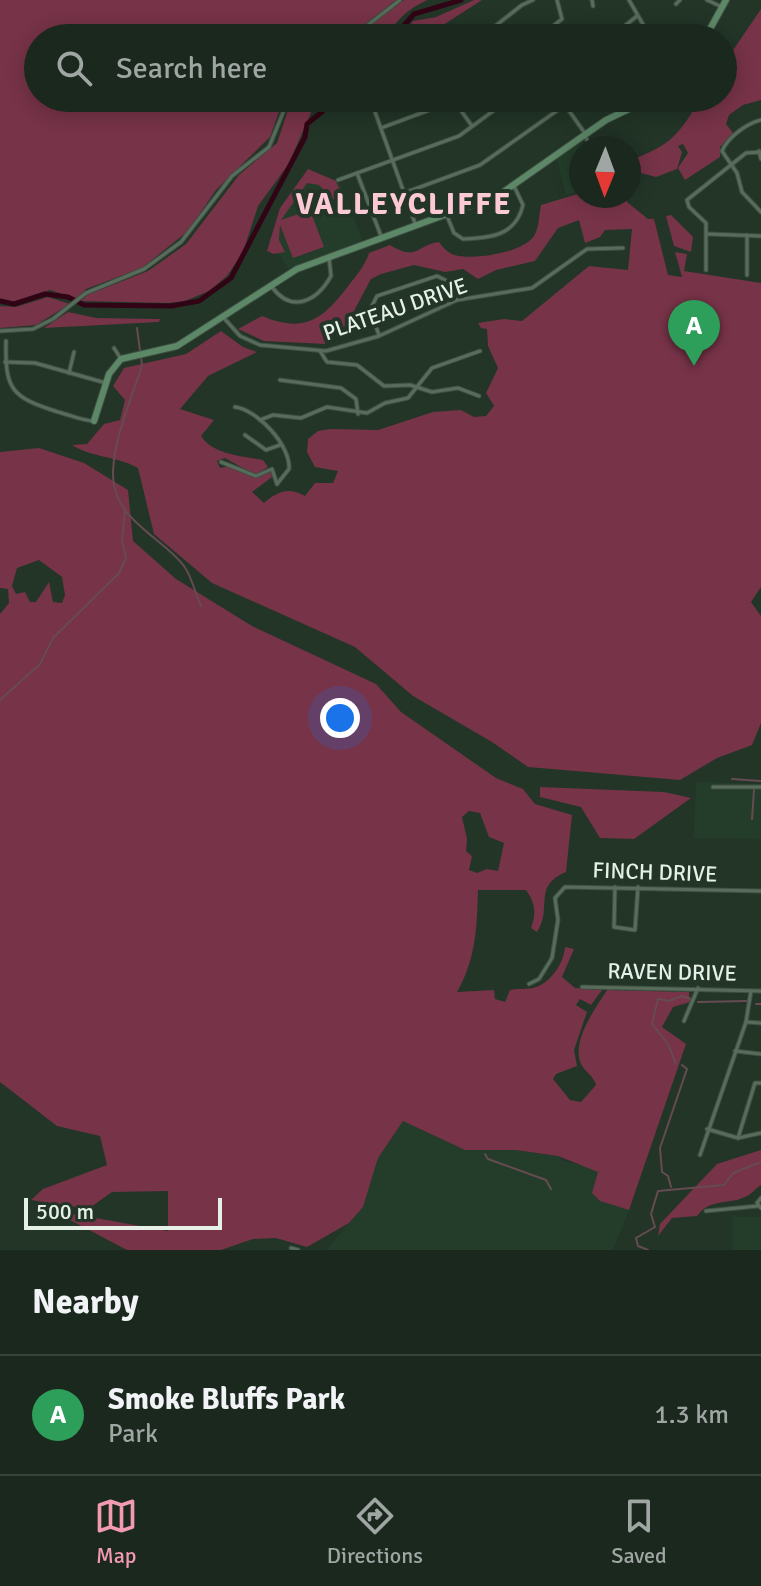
<!DOCTYPE html>
<style>
body{margin:0;font-family:Signika,sans-serif;background:#27342a;color:#f1f3f6}
.compass{position:absolute;left:569px;top:136px;width:72px;height:72px;border-radius:50%;background:#1a281d;box-shadow:0 4px 20px #0003;rotate:181deg}
.scale{position:absolute;left:24px;bottom:20px;width:198px;box-sizing:border-box;padding-left:8px;border:4px solid #e5f1e7;border-top:0;font-size:22px;line-height:28px;white-space:nowrap;color:#e5f1e7;-webkit-text-stroke:6px #223527;paint-order:stroke}
.you{position:absolute;left:340px;top:718px;width:28px;height:28px;margin:-20px;border:6px solid #fff;border-radius:50%;background:#1a73e8;box-shadow:0 0 0 12px #1a73e833}
.badge{display:grid;place-items:center;width:52px;height:52px;border-radius:50%;background:#f29ab0;color:#fff;font-size:26px;font-weight:700}
.pin{position:absolute;translate:-50% -66px;filter:drop-shadow(0 2px 4px #0008)}
.pin::after{content:'';position:absolute;top:42px;width:28px;height:24px;background:inherit;clip-path:polygon(0 0,100% 0,50% 100%)}
.list{margin:0;padding:0;list-style:none}
h2{display:flex;justify-content:space-between;align-items:center;height:104px;margin:0;padding:0 32px;font-size:34px}
h2 small{font-size:26px;font-weight:400;color:#9fa6a4}
.list li{display:grid;grid-template-columns:52px 1fr auto;gap:24px;align-items:center;box-sizing:border-box;height:120px;padding:0 32px;border-top:2px solid #38443b}
.list b{display:block;font-size:30px;white-space:nowrap}
.list p{margin:0;font-size:26px;white-space:nowrap;color:#9fa6a4}
.list em{font-size:26px;font-style:normal;color:#9fa6a4}
.icon{flex:none;width:44px;height:44px;fill:none;stroke:currentColor;stroke-width:2;stroke-linecap:round;stroke-linejoin:round}
.map{position:relative;flex:none;width:761px;height:1250px;overflow:hidden}
.search{position:absolute;background:#1a281d;box-shadow:0 4px 20px #0003;left:24px;right:24px;top:24px;height:88px;display:flex;align-items:center;gap:20px;box-sizing:border-box;padding:0 28px;border-radius:44px;color:#9fa6a4;font-size:30px}
.sheet{height:224px;background:#1a281d}
nav{display:flex;justify-content:space-around;align-items:center;box-sizing:border-box;height:112px;border-top:2px solid #38443b;background:#1a281d;font-size:22px;color:#9fa6a4}
nav a{display:grid;justify-items:center;gap:4px}
nav .on{color:#f29ab0}
.map>svg:first-child{display:block}
.built{fill:#243d2a}
.green{fill:#773348;fill-rule:evenodd}
.lines{fill:none;stroke-linecap:round;stroke-linejoin:round}
.stream{stroke:#664b53;stroke-width:2}
.river{stroke:#300414;stroke-width:5}
.street-casing{stroke:#3f4f43;stroke-width:5}
.secondary-casing{stroke:#3f4f43;stroke-width:8}
.street{stroke:#576c5b;stroke-width:3}
.secondary{stroke:#5d8868;stroke-width:6}
.labels{text-anchor:middle;dominant-baseline:central;stroke-width:8;stroke-linejoin:round;paint-order:stroke}
.street-label{font-size:22px;fill:#e5f1e7;stroke:#223527}
.district-label{font-size:30px;font-weight:bold;letter-spacing:2px;fill:#fdc9d5;stroke:#223527}
</style>
<div class="map">
<svg width="761" height="1250" viewBox="0 0 761 1250">
<rect width="100%" height="100%" fill="#223527"/>
<g class="built">
<path d="M583,142l4,6h-6v43l-15,4 -9,-36z"/>
<path d="M311,172l28,10 24,59 -74,28 -20,-28 26,-50z"/>
<path d="M696,782l65,2v55l-67,-1z"/>
<path d="M403,1121l62,29h51l42,6 5,5 31,7 4,3 2,30 29,9 -16,40h-287l37,-43 15,-50z"/>
<rect x="733" y="1217" width="28" height="33"/>
</g>
<g class="green">
<path d="M0,0h396l-49,38h-309v60h246l-14,39 -54,53 -28,41 -46,37 -56,21 -9,10 -27,-9 -37,12 -13,-3z"/>
<path d="M404,0h23c-19,9 -30,19 -41,38h-32z"/>
<path d="M474,0h8l-59,38h-23l13,-17 23,-4z"/>
<path d="M761,9v91l-18,5 -14,10 -3,9 7,9 -13,14v10l-35,23 -7,-12 10,-15 -5,-9 -5,2 4,6 -5,17 -21,8 -23,-6 -4,2v-12c43,-17 48,-24 72,-63h22v-33z"/>
<path d="M292,98h35l-13,8 -26,59 -30,41 -15,46 -16,24 -18,15 -24,10 -17,2 -87,-2 6,-6 61,-24 38,-27 53,-69 38,-32z"/>
<path d="M308,169l28,12 5,13 -6,7 -16,-16 -12,-2 -26,37 29,-10 14,37 -31,11 -13,-33 -1,15 6,12 -11,2 -7,-3 13,-43z"/>
<path d="M581,193l46,3v6l21,17h6l14,56 14,2 -7,-25 12,2 -3,17 77,12v304l-10,15 10,14v107l-9,22 -35,13 -37,22 -152,-13 -36,-25 -79,-46 -58,-49 -143,-64 -58,-49 -16,-66c-21,-12 -45,-10 -66,-23l15,-1 17,-20 16,-4 5,-20 -12,-14 11,-18 62,-14 35,-23 22,16 14,5 -49,24 -28,33 34,11 -13,16c12,19 42,20 62,24l5,7 -13,8 -30,-17 -8,3 3,7 10,-2 26,11 14,-7 2,7 -20,15 12,11c14,-12 25,-16 41,-7l10,-13h18l5,-12 -23,-4 -8,-15 1,-13 10,-8 13,-2 47,1 55,-18 28,-2 13,7 12,-1 8,-10 -8,-13 12,-25 -10,-22 -1,-17 -6,-1 -3,-5 26,-4 18,2 67,-55 39,4 4,-41 -27,1 -5,7 -15,6 -6,-23 -21,8 -23,33 -39,9 -18,9 -15,-10 -18,3 -31,-7 -33,9 -10,5 -25,47 -18,7 -3,11 -61,-3 -26,-12 24,-13c43,18 61,3 87,-31 8,-11 16,-19 20,-32l21,-8c28,17 26,0 49,-3 5,7 11,13 20,14 19,3 63,-3 75,-20 5,-7 5,-22 7,-31z"/>
<path d="M671,215l22,22 -2,15 -17,-6 -8,-30z"/>
<path d="M48,297l22,7 -34,21 -36,3v-22l16,1z"/>
<path d="M68,312l28,6 64,1 -1,3 -115,6z"/>
<path d="M39,448l45,15 44,27 5,51 43,38 76,47 124,58 25,28 95,66 27,11 12,15 37,11 -6,57c-34,14 -13,36 -29,60l-6,-4c5,-14 5,-24 -5,-38h-48c-1,37 -2,69 -21,102l37,-2 1,9 10,3 5,-12c9,-2 18,0 26,-3 15,-5 28,-24 29,-40l9,2 -12,28 13,11 27,2 -11,15 -11,-6 -4,6 11,7 -13,38 3,16 -21,8 -3,5 17,21 11,2 15,-17c-3,-10 -11,-13 -15,-21 -10,-23 14,-55 26,-74l82,2 1,10 -17,5 -11,20 24,17 -57,166 -29,-9 -8,-8 6,-21 -40,-16 -42,-6h-51l-62,-29 -25,37 -15,49 -14,16 -42,24 -31,-9 -23,1 -32,11h-94l-76,-40 117,21v-40l-56,1 -24,17 -57,-9 12,-11 64,-24 -7,-29 -43,-10 -57,-44v-468l9,-11 -1,-14 -8,-1v-136zM39,560l23,17 3,18 -3,8 -9,-1 -4,-20 -13,20h-6l-5,-10 -9,2 -4,-8 5,-18zM469,811l11,2 9,24 15,6 -6,28 -11,-2 -10,4 -8,-3 3,-14 -6,-5 1,-12 -5,-22z"/>
<path d="M540,787l124,5 27,6 -57,41 -34,-1 -19,-31 -41,-10z"/>
<path d="M761,1150v35c-5,3 -10,10 -16,12 -17,8 -35,1 -48,19l-25,2 -14,18 2,-12 57,-60z"/>
</g>
<g class="lines">
<g class="stream">
<path d="M137,328l3,23"/>
<path d="M141,357l1,8c-10,34 -28,71 -29,107 -2,47 48,64 71,94 8,11 11,27 17,40"/>
<path d="M0,700l40,-36 13,-26 66,-65 7,-15 -4,-18 3,-29"/>
<path d="M732,779l29,2"/>
<path d="M752,819l2,-29"/>
<path d="M698,1002l49,-1"/>
<path d="M756,1004h5"/>
<path d="M676,1064l-8,-20 -16,-20 6,-25 11,2 13,-5 9,3"/>
<path d="M485,1154l3,5 58,21 5,9"/>
<path d="M671,1187l-3,-11 -6,-4 -2,-24 27,-79 -5,-4"/>
<path d="M648,1250l-10,-4 -2,-8 19,-11 -4,-13 7,-23 66,-6 9,-12 28,-11"/>
</g>
<g class="river">
<path d="M393,38l21,-24 47,-14"/>
<path d="M0,301l14,3 31,-10 23,3 16,8 87,1 28,-5 32,-23 74,-141 2,-13 16,-13 8,-13"/>
</g>
<g class="street-casing">
<g id="street">
<path d="M592,0l1,6"/>
<path d="M629,0l15,26 14,12"/>
<path d="M707,0l15,7"/>
<path d="M676,4l4,-4"/>
<path d="M493,29l6,9"/>
<path d="M351,38l49,-38"/>
<path d="M480,38l42,-33 11,-5"/>
<path d="M538,38l24,-19 -5,-19"/>
<path d="M610,38l27,-22"/>
<path d="M370,98l46,128"/>
<path d="M452,98l20,28"/>
<path d="M560,98l24,34 6,16"/>
<path d="M761,120c-15,4 -33,17 -39,31l15,22 5,19 19,20"/>
<path d="M381,128l73,-27"/>
<path d="M759,151l2,8"/>
<path d="M357,173l24,63"/>
<path d="M338,180l121,-44 52,-38"/>
<path d="M404,193l76,-28 95,-67"/>
<path d="M447,216l7,17 9,6c29,-1 53,-4 60,-34l-9,-19"/>
<path d="M708,234l53,2"/>
<path d="M747,235v40"/>
<path d="M706,270v-47l-17,-16 -2,-7 59,-47 15,-1"/>
<path d="M272,287c20,27 45,14 59,-11l-2,-19"/>
<path d="M223,317l17,19 20,9 66,6 53,-15 78,-36 75,-12 55,-39 36,-1"/>
<path d="M0,331l33,-2 20,-10 33,-26 58,-24 37,-27 51,-66 37,-29 20,-49"/>
<path d="M379,335l-9,-25 7,-14 60,-20 12,6 8,18"/>
<path d="M6,341c-1,49 5,56 52,71 12,3 25,9 36,9"/>
<path d="M114,348l7,11"/>
<path d="M320,351l7,11 30,3 27,21 26,-1 22,7 26,-4 21,8"/>
<path d="M5,362l30,1 71,20"/>
<path d="M69,373l5,-21"/>
<path d="M280,380l61,8 15,11 2,15"/>
<path d="M235,407c23,3 56,39 54,62l-12,15"/>
<path d="M260,420l13,-5 28,3 26,-11 40,6 18,-10 23,-5 24,-30 48,-17"/>
<path d="M245,435l21,15 14,-5"/>
<path d="M221,462l35,14 16,-7 5,15"/>
<path d="M713,787h48"/>
<path d="M615,887l-1,40 21,3 3,-43"/>
<path d="M529,984l10,-5 13,-21 6,-38 -3,-22 10,-11 196,4"/>
<path d="M582,987l179,4"/>
<path d="M684,1021l14,-33"/>
<path d="M746,1022l15,1"/>
<path d="M735,1051l26,3"/>
<path d="M707,1129l31,9 23,-5"/>
<path d="M738,1138l17,-55h6"/>
<path d="M700,1155l46,-133 5,-31"/>
<path d="M761,1198l-4,5 4,5"/>
<path d="M706,1211l52,-5"/>
<path d="M291,1248l7,2"/>
</g>
</g>
<g class="secondary-casing">
<g id="secondary">
<path d="M705,38l21,-38"/>
<path d="M94,421l15,-47 12,-15 56,-13 120,-77 202,-74 107,-75 46,-22"/>
</g>
</g>
<use href="#street" class="street"/>
<use href="#secondary" class="secondary"/>
</g>
<g class="labels">
<g class="street-label">
<text transform="translate(395 309) rotate(-19)">PLATEAU DRIVE</text>
<text transform="translate(655 872) rotate(2)">FINCH DRIVE</text>
<text transform="translate(672 972) rotate(1)">RAVEN DRIVE</text>
</g>
<g class="district-label">
<text x="404" y="204">VALLEYCLIFFE</text>
</g>
</g>
</svg>
<svg class="compass" viewBox="-18 -18 36 36"><path d="M0-13l5 13h-10z" fill="#e53935"/><path d="M0 13l5-13h-10z" fill="#9fa6a4"/></svg>
<div class="scale">500 m</div>
<div class="you"></div>
<div class="pin badge" style="left:694px;top:366px;background:#2e9e5b">A</div>
<div class="search"><svg class="icon" aria-label="search" viewBox="0 0 24 24"><circle cx="10" cy="10" r="6"/><path d="M15 15l6 6"/></svg>Search here</div>
</div>
<section class="sheet">
<h2>Nearby<small></small></h2>
<ul class="list">
<li><span class="badge" style="background:#2e9e5b">A</span><div><b>Smoke Bluffs Park</b><p>Park</p></div><em>1.3 km</em></li>
</ul>
</section>
<nav>
<a class="on"><svg class="icon" aria-label="map" viewBox="0 0 24 24"><path d="M3 6l6-2 6 2 6-2v14l-6 2-6-2-6 2zM9 4v14M15 6v14"/></svg>Map</a>
<a><svg class="icon" aria-label="directions" viewBox="0 0 24 24"><path d="M12 3l9 9-9 9-9-9zM9 14v-3h6M13 9l2 2-2 2"/></svg>Directions</a>
<a><svg class="icon" aria-label="saved" viewBox="0 0 24 24"><path d="M7 4h10v16l-5-4-5 4z"/></svg>Saved</a>
</nav>
